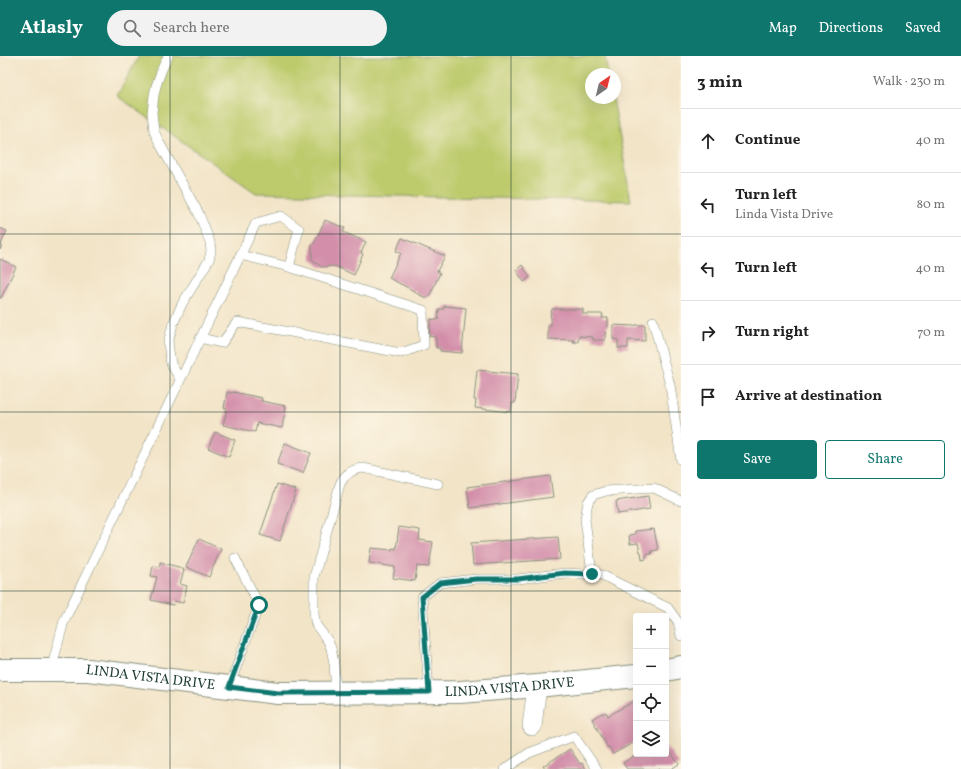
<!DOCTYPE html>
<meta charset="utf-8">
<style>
body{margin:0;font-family:Vollkorn,serif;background:#f2f2f2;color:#222}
.controls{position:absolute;right:12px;bottom:12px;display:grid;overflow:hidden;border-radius:4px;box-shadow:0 4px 16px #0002}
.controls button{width:36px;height:36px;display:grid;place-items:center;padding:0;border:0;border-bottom:1px solid #e0e0e0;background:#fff;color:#222;font:20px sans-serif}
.compass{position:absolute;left:585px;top:12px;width:36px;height:36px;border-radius:50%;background:#fff;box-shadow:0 4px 16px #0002;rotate:35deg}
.stop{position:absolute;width:12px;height:12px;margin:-9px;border:3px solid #0f766e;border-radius:50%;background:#fff}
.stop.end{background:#0f766e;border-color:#fff;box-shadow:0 1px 4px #0008}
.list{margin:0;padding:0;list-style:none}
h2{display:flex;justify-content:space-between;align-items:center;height:52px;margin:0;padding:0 16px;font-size:17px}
h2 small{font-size:13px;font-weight:400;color:#767676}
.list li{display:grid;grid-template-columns:26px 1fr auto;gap:12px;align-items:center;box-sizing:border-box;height:64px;padding:0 16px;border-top:1px solid #e0e0e0}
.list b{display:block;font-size:15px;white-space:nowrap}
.list p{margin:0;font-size:13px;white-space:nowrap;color:#767676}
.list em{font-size:13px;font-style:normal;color:#767676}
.actions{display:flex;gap:8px;padding:12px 16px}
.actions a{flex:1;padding:9px 0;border:1px solid #0f766e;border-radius:4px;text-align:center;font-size:14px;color:#0f766e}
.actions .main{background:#0f766e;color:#fff}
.icon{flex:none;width:22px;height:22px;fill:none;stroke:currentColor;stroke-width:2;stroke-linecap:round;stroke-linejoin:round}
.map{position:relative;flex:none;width:681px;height:713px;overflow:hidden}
header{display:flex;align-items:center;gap:24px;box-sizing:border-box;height:56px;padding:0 20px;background:#0f766e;color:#fff}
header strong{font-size:19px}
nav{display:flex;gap:22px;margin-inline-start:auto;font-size:14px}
.search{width:280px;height:36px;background:#f2f2f2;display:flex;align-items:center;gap:10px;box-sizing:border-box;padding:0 14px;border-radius:22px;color:#767676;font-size:15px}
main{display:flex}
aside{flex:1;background:#fff}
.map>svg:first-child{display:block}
.green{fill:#becb6d;stroke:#6e8450}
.building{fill:#d38faa}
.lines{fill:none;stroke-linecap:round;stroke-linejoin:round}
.lane-casing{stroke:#88907e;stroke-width:10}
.street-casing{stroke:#88907e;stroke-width:20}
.secondary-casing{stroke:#88907e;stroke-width:24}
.lane{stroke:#fff;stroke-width:9}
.street{stroke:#fff;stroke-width:19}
.secondary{stroke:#fff;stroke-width:22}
.route{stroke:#0f766e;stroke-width:5}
.grid{fill:none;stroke:#1f3d34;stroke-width:1;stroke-opacity:0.55}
.labels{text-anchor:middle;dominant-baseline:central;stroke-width:3;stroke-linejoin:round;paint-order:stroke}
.street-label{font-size:14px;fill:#1f3d34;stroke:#fcf5e5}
</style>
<header>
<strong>Atlasly</strong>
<div class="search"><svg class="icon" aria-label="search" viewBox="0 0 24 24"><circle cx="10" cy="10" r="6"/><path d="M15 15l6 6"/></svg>Search here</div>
<nav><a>Map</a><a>Directions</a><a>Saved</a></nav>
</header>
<main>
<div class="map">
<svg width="681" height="713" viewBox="0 0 681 713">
<rect width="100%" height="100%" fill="#fcf5e5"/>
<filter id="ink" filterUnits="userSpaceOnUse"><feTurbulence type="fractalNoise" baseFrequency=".025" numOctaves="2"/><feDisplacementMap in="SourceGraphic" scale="8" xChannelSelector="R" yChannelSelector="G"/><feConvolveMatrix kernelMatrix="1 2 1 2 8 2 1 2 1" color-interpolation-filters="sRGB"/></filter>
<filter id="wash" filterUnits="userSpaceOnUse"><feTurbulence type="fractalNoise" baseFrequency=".012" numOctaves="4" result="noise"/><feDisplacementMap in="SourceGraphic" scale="16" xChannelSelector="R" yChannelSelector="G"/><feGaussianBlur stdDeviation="0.9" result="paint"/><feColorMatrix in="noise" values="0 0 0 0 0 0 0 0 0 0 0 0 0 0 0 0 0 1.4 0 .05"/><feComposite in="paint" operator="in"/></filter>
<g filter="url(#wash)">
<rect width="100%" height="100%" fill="#f2e4c7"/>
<path class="green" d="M139,0h466l3,18h-17v24h22l18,103 -375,-8 -139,-97z"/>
<g id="blocks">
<g class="building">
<path d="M325,164l20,8 -2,4 23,10 -5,11 2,1 -9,21 -19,-9 -14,1 -9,-8v-14l3,-3z"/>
<path d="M0,172l7,3 -6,13 1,1 -2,5z"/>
<path d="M402,182l43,18 -8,15 3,2 -11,24 -2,-1 -1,2 -10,-5v-1l-27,-14 12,-25 -5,-2z"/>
<path d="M0,203l16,8 -15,31h-1z"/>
<path d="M522,209l8,12 -6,5 -8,-12z"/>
<path d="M444,250l22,2 -4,45 -22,-2v-3h-4v-11l-7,-1 2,-17 7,1 1,-11h5z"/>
<path d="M552,253h31v5h20l-1,4h6v8h-1l-1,7 -1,-1v8h-12v-3l-14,-1 -1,6h-5l1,-2 -26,-1v-14h3v-8l-1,-1z"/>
<path d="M613,269l22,1v-1h10v16l-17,-1v8h-10v-8l-5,-1z"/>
<path d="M477,314l41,4 -3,29h-3l-1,9 -36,-4 1,-8h-2z"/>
<path d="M227,336l5,1 1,-1 29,6 -1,3 25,5 -4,22 -25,-5 -2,9 -32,-7 4,-16 -3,-1z"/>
<path d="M215,376l20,8 -6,17 -21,-9z"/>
<path d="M285,387l26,10 -8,20 -26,-9z"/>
<path d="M550,420l3,21 -83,11 -3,-21z"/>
<path d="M277,428l19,6 -16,51 -20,-6z"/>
<path d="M648,440l2,13 -32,5 -2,-13z"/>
<path d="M399,471l21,3 -1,10 14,2 -4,25 -12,-1 -2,15 -22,-3 2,-11 -26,-4 2,-15 21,2v-2l4,1z"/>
<path d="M654,473l4,21 -7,1 1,3 -6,1v4l-4,1 -1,-8h-1l-2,-9 -8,1 -1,-9 6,-1v-3z"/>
<path d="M558,481l2,22 -87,6 -2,-22z"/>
<path d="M199,483l22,10 -12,28 -23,-10z"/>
<path d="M160,506l22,6v1l2,1 -4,14 7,2 -4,17 -9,-2 -1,4 -22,-5 6,-23 -6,-1 2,-10 5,1 2,-1z"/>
<path d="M636,644v41l-23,13 -4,-7 -1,1 -16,-29 10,-6v1l4,-2 2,4z"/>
<path d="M666,690l13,18 -8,5h-44l-4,-6 14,-9h29z"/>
<path d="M570,693l10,15 2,-1 4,6h-41l-2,-3z"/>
</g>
</g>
</g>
<g filter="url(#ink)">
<use href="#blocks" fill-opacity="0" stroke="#88907e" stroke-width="1"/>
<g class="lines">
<g class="lane-casing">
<g id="lane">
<path d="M168,0l-6,13 -6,17 -2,9 -2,18 2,18 6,13 39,70 11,28 1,9 -2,9 -27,44 -9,20 -5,19 3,21 9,15"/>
<path d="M240,199l49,12"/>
<path d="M653,265l17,64 11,75"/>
<path d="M592,518l-7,-55 3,-17 5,-7 13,-4 48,-3 27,13"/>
<path d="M51,614l13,-49 192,-398 25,-7 18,13 -10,38 134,43 1,35 -23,8 -164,-31 -15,21 -22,-5"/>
<path d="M229,631l30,-82 -24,-47"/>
<path d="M429,636l-7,-95 18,-14 36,-4h42l47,-6 37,2 66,33 10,14 3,14"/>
<path d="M336,637l-2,-30 -3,-15 -3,-7 -12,-16 -1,-4 -1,-8v-36l26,-93c5,-10 12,-15 23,-16l75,16"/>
<path d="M505,713l24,-16 45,-17 23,33"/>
</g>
</g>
<g class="street-casing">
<path id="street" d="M532,670l5,-40"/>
</g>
<g class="secondary-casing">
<g id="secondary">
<path id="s1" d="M0,614h88l190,23 182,-1 77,-6 99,-10"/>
<path d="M666,614l15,-3"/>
</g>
</g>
<use href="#lane" class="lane"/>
<use href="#street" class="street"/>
<use href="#secondary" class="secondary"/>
</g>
</g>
<g class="lines" filter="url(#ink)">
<path class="route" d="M259,549l-30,82 49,6 151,-1 -7,-95 18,-14 36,-4h42l46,-6 28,1"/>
</g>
<path class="grid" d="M170,0v713M340,0v713M511,0v713M0,178h681M0,356h681M0,535h681"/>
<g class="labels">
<g class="street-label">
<text stroke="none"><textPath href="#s1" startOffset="151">LINDA VISTA DRIVE</textPath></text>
<text stroke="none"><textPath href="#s1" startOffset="511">LINDA VISTA DRIVE</textPath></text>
</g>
</g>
</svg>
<div class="controls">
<button>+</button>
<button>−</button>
<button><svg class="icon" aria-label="locate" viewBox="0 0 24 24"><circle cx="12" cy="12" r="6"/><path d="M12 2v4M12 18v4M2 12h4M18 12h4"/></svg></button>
<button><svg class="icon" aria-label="layers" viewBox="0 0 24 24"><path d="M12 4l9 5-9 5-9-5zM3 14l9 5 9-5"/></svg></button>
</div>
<svg class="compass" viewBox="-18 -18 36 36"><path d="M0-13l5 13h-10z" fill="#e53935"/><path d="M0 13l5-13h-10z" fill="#767676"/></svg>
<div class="stop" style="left:259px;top:549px"></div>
<div class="stop end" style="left:592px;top:518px"></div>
</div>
<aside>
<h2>3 min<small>Walk · 230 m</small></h2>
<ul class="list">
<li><svg class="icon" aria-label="ahead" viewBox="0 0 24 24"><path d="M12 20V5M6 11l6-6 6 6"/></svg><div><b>Continue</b></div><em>40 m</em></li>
<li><svg class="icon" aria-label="left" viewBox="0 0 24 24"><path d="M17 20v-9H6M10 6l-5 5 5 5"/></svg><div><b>Turn left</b><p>Linda Vista Drive</p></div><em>80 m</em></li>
<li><svg class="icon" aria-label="left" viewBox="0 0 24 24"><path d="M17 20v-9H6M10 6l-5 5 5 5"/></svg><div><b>Turn left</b></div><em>40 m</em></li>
<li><svg class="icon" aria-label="right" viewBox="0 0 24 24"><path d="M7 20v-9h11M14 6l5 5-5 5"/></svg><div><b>Turn right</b></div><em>70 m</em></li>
<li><svg class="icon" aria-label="arrive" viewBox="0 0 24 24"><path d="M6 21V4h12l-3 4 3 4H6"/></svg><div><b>Arrive at destination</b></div></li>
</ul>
<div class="actions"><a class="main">Save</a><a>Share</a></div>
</aside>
</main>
